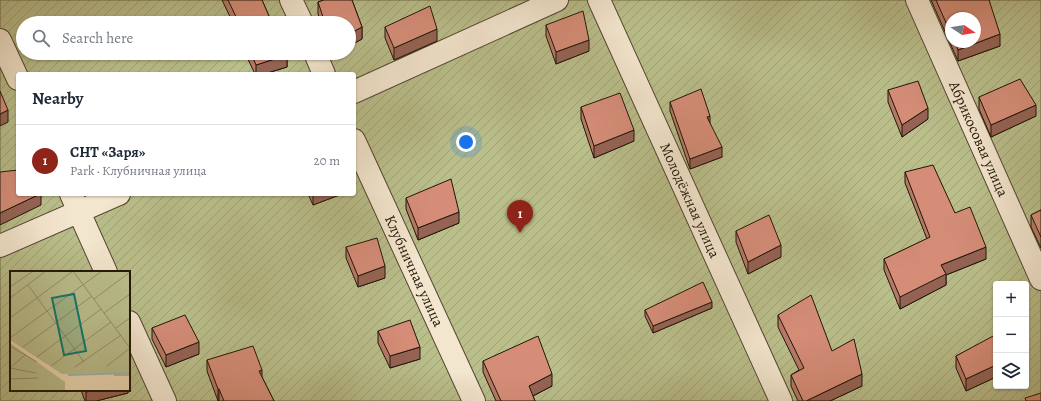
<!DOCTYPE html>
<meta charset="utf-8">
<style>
body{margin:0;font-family:Alegreya,serif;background:#f6f6f7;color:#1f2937}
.controls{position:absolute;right:12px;bottom:12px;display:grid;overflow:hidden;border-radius:4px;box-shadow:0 1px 3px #0004}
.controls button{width:36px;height:36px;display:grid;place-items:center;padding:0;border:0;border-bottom:1px solid #e0e1e3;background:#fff;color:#1f2937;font:20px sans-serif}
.compass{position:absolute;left:945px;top:12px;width:36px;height:36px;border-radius:50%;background:#fff;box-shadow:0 1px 3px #0004;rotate:102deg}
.you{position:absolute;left:466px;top:142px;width:14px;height:14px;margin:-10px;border:3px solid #fff;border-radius:50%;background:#1a73e8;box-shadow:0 0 0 6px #1a73e833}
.badge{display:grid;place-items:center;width:26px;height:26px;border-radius:50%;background:#8f2418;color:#fff;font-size:13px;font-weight:700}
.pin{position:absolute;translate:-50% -33px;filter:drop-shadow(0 1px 2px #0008)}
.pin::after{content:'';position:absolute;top:21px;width:14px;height:12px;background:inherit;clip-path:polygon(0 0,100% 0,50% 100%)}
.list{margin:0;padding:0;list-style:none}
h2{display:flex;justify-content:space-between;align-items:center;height:52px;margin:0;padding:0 16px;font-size:17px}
h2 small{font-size:13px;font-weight:400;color:#747a83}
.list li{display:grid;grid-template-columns:26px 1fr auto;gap:12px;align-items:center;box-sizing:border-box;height:72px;padding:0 16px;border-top:1px solid #e0e1e3}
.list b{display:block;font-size:15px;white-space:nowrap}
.list p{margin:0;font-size:13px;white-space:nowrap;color:#747a83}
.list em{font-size:13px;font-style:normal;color:#747a83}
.icon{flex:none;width:22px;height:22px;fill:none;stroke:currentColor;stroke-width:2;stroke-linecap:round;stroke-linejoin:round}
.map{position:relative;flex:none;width:1041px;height:401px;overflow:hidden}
.search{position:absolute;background:#fff;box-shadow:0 1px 3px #0004;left:16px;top:16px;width:340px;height:44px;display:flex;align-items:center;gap:10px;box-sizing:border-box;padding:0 14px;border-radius:22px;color:#747a83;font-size:15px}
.panel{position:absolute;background:#fff;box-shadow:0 1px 3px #0004;left:16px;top:72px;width:340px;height:124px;border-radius:4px}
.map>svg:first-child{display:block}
.garden{fill:url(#garden-furrows);stroke:#6c6a4a;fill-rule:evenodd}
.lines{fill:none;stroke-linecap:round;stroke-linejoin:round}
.street-casing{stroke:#534633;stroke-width:24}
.street{stroke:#f3e6ce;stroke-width:22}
.wall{fill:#b77967;stroke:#201608;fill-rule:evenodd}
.shaded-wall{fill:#956354;stroke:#201608}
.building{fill:#d58d78;stroke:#201608}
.labels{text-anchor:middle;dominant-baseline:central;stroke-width:4;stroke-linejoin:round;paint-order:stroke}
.street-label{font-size:15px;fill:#201608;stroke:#f3e6ce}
.inset-river{fill:none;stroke:#99b9b1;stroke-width:2}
.inset-road{fill:none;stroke:#9a8a6f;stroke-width:1}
.view{fill:#0f766e;fill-opacity:0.15;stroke:#0f766e;stroke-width:2}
.inset-edge{fill:none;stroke:#201608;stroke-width:2}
</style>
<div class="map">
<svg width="1041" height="401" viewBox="0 0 1041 401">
<defs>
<pattern id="garden-furrows" width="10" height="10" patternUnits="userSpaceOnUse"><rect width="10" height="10" fill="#b9be8b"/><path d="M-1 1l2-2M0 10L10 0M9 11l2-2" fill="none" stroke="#9fa376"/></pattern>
</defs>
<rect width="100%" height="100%" fill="#ecd8b3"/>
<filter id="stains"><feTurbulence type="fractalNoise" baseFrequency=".005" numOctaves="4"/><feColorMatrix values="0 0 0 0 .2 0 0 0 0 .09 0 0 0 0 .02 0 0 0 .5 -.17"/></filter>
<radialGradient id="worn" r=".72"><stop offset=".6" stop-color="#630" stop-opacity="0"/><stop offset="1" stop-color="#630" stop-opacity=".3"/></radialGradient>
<path class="garden" d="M0,0h1041v401h-1041zM951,18h24v24h-24zM23,23h326v30h-326zM18,74h336v120h-336zM11,272h118v118h-118zM996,284h30v102h-30z"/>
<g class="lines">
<g class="street-casing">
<g id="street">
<path d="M291,0l11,23"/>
<path id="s1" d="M599,0l182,401"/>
<path id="s2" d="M917,0l124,279"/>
<path d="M0,40l18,39"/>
<path d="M315,53l9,21"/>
<path d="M354,92l203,-92"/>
<path id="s3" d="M354,140l120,261"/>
<path d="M71,194l35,78"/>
<path d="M0,246l119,-52"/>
<path d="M129,322l36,79"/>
</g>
</g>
<use href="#street" class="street"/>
</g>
<g class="wall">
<path d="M222,0h40l10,23h-39z"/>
<path d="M324,0h28l10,27v12l-13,7v-23h-28l-3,-9v-12z"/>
<path d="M931,0h58l11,46 -42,15zM951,18l24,24h-24z"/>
<path d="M546,25l43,26 -33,13 -10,-28z"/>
<path d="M385,27l52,14 -43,19 -9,-22z"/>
<path d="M245,53h42v14l-23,7h-9z"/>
<path d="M888,90l40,29 -26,18 -14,-35z"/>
<path d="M979,97l57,19 -45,21 -12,-28z"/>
<path d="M670,102l40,22 12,33 -32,12 -20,-58z"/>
<path d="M581,107l53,34 -40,17 -13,-39z"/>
<path d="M905,172l50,41 31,46 -40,16v10l-46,24 -16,-39v-11l43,-20 -22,-56z"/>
<path d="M308,194h34l-29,11z"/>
<path d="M406,198l53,25 -41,17 -12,-31z"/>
<path d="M1041,210v38l-10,-21v-12z"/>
<path d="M736,231l45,26 -33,17 -12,-32z"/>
<path d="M346,247l39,31 -27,9 -12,-29z"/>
<path d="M712,308l-59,25 -8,-17v-6z"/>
<path d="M778,315l54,36 30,35 -32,15h-32l-7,-15v-11l8,-5 -21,-43z"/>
<path d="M152,328l47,26 -33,13 -14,-28z"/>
<path d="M378,331l42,28 -30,9 -12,-25z"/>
<path d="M996,336v41l-30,14 -10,-23v-12z"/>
<path d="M207,360l55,17 12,24h-55v-1l-1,1 -11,-30z"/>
<path d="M483,361l69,25 -19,10 2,5h-39l-13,-29z"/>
<path d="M81,390h47v3l-32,8h-11z"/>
</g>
<g class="shaded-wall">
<path d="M362,27v12l-13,7v-12z"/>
<path d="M437,29v12l-43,19v-12z"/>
<path d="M1000,34v12l-42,15v-11z"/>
<path d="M589,40v11l-33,13v-12z"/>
<path d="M287,55v12l-23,7h-8v-9z"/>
<path d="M1036,105v11l-45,21v-12z"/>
<path d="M928,108v11l-26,18v-12z"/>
<path d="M8,110v12l-8,4v-12z"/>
<path d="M710,116v9l-3,-8z"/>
<path d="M634,130v11l-40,17v-12z"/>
<path d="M722,147v10l-32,12v-10z"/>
<path d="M40,194h1v11l-41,20v-12z"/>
<path d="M313,194h29l-29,11z"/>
<path d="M459,212v11l-41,17v-12z"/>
<path d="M781,245v12l-33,17v-12z"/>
<path d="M986,247v12l-40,16v10l-46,24v-12l41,-32z"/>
<path d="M385,266v12l-27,9v-11z"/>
<path d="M712,302v6l-59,25v-7z"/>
<path d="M199,342v12l-33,13v-12z"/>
<path d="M420,347v12l-30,9v-12z"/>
<path d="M996,365v12l-30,14v-12z"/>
<path d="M262,370v12l-3,-11z"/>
<path d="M552,374v12l-23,12v-12z"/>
<path d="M862,374v12l-32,15h-24z"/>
<path d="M218,389h1v11l-1,1z"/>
<path d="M94,390h34v3l-32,8h-10v-9z"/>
</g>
<g class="building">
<path d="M228,0h34l10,23h-33z"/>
<path d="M324,0h28l10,27 -13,7v-11h-24l-7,-21z"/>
<path d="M936,0h53l11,34 -42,16 -3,-8h20v-24h-24v16z"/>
<path d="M430,6l7,23 -43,19 -9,-21z"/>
<path d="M583,11l6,29 -33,12 -10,-27z"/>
<path d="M251,53h36v2l-31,10z"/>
<path d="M1020,79l16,26 -45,20 -12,-28z"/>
<path d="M918,81l10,27 -26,17 -14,-35z"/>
<path d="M701,89l9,27 -3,1 15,30 -32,12 -20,-57z"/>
<path d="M0,91l8,19 -8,4z"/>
<path d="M620,93l14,37 -40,16 -13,-39z"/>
<path d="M933,165l22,48 15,-6 16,40 -45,18 5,9 -46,23 -16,-38 46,-22 -25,-65z"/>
<path d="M18,170v24h22l-40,19v-41z"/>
<path d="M451,179l8,33 -41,16 -12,-30z"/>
<path d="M1041,210v27l-10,-22z"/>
<path d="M769,215l12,30 -33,17 -12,-31z"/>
<path d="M377,238l8,28 -27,10 -12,-29z"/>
<path d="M703,282l9,20 -59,24 -8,-16z"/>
<path d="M811,295l21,56 22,-12 8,35 -56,27h-3l-12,-26 13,-7 -26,-53z"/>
<path d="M185,315l14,27 -33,13 -14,-27z"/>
<path d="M410,320l10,27 -30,9 -12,-25z"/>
<path d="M995,335l1,1v29l-30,14 -10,-23z"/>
<path d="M538,336l14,38 -23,12 6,15h-34l-18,-40z"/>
<path d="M253,346l9,24 -3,1 15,30h-50l-5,-12h-1l-11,-29z"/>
<path d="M85,390h9l-8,2z"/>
<path d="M1041,393v8h-15l-1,-3z"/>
</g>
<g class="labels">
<g class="street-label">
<text stroke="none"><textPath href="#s2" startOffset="152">Абрикосовая улица</textPath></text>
<text stroke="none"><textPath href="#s1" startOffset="220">Молодёжная улица</textPath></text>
<text stroke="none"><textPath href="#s3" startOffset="144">Клубничная улица</textPath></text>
</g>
</g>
<g transform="translate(10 271)">
<rect width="120" height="120" fill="#ecd8b3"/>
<path d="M0,0h120v102l-68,1 -52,-34zM0,72l55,39v9h-55z" fill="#b9be8b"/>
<path class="inset-river" d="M58,104l62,-2"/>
<path class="inset-road" d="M63,0l57,77M18,14l56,77M0,16l23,-16M0,27l36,-27M84,28l36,-27M94,42l26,-19M0,47l63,-47M106,57l14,-10M0,67l92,-67M0,75l27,16M13,76l69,-51M27,86l64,-48M41,95l60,-44M97,95l23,-18M65,96l46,-32M0,97l26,5M0,97l15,-13M104,104h16M0,108l28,-1"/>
<path class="view" d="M64,23l12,57 -22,4 -12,-57z"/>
<rect width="120" height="120" class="inset-edge"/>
</g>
<rect width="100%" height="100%" filter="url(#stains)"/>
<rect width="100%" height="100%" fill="url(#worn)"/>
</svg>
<div class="controls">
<button>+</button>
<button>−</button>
<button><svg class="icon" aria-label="layers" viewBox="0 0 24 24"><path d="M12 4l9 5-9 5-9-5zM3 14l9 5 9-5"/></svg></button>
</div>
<svg class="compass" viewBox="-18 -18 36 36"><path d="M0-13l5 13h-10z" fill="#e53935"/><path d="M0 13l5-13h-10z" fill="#747a83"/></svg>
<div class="you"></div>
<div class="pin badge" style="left:520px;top:233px">1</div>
<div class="search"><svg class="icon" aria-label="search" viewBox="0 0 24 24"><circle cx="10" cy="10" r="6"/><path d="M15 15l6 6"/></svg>Search here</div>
<section class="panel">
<h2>Nearby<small></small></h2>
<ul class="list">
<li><span class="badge">1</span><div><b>СНТ «Заря»</b><p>Park · Клубничная улица</p></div><em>20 m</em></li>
</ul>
</section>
</div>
